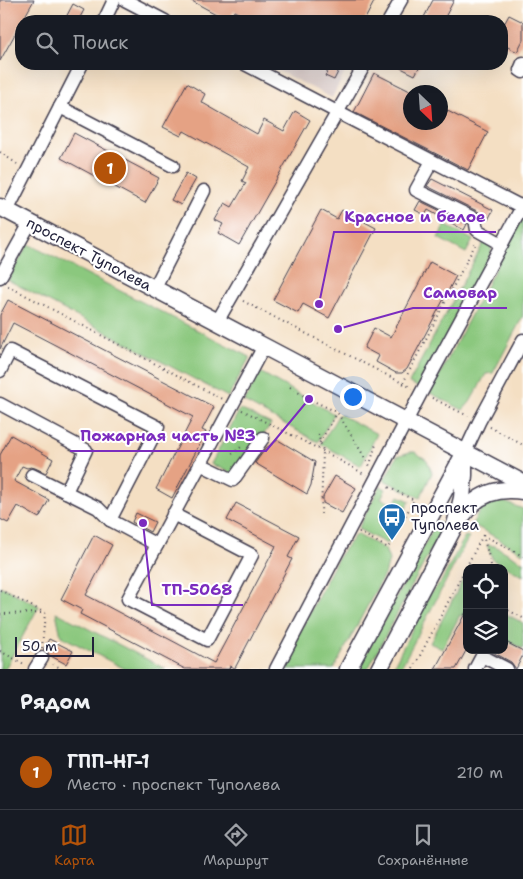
<!DOCTYPE html>
<html lang="ru">
<meta charset="utf-8">
<style>
body{margin:0;font-family:"Shantell Sans",sans-serif;background:#20242c;color:#f1f3f6}
.controls{position:absolute;right:15px;bottom:15px;display:grid;overflow:hidden;border-radius:10px;box-shadow:0 5px 20px #0002}
.controls button{width:45px;height:45px;display:grid;place-items:center;padding:0;border:0;border-bottom:1px solid #363941;background:#171b24;color:#f1f3f6;font:25px sans-serif}
.compass{position:absolute;left:403px;top:85px;width:45px;height:45px;border-radius:50%;background:#171b24;box-shadow:0 5px 20px #0002;rotate:155deg}
.scale{position:absolute;left:15px;bottom:12px;width:79px;box-sizing:border-box;padding-left:5px;border:2px solid #22223b;border-top:0;font-size:14px;line-height:18px;white-space:nowrap;color:#22223b;-webkit-text-stroke:4px #fff;paint-order:stroke}
.you{position:absolute;left:352px;top:396px;width:18px;height:18px;margin:-12px;border:4px solid #fff;border-radius:50%;background:#1a73e8;box-shadow:0 0 0 8px #1a73e833}
.badge{display:grid;place-items:center;width:32px;height:32px;border-radius:50%;background:#b45309;color:#fff;font-size:16px;font-weight:700}
.pin{position:absolute;translate:-50% -50%;border:2px solid #fff;box-shadow:0 1px 5px #0006}
.list{margin:0;padding:0;list-style:none}
h2{display:flex;justify-content:space-between;align-items:center;height:65px;margin:0;padding:0 20px;font-size:21px}
h2 small{font-size:16px;font-weight:400;color:#9ea1a6}
.list li{display:grid;grid-template-columns:32px 1fr auto;gap:15px;align-items:center;box-sizing:border-box;height:75px;padding:0 20px;border-top:1px solid #363941}
.list b{display:block;font-size:19px;white-space:nowrap}
.list p{margin:0;font-size:16px;white-space:nowrap;color:#9ea1a6}
.list em{font-size:16px;font-style:normal;color:#9ea1a6}
.icon{flex:none;width:28px;height:28px;fill:none;stroke:currentColor;stroke-width:2;stroke-linecap:round;stroke-linejoin:round}
.map{position:relative;flex:none;width:523px;height:669px;overflow:hidden}
.search{position:absolute;background:#171b24;box-shadow:0 5px 20px #0002;left:15px;right:15px;top:15px;height:55px;display:flex;align-items:center;gap:12px;box-sizing:border-box;padding:0 18px;border-radius:20px;color:#9ea1a6;font-size:19px}
.sheet{height:140px;background:#171b24}
nav{display:flex;justify-content:space-around;align-items:center;box-sizing:border-box;height:70px;border-top:1px solid #363941;background:#171b24;font-size:14px;color:#9ea1a6}
nav a{display:grid;justify-items:center;gap:2px}
nav .on{color:#b45309}
.map>svg:first-child{display:block}
.industrial{fill:#d1c0bc}
.green{fill:#8bc87e;stroke:#56755c}
.building{fill:#e5a284}
.lines{fill:none;stroke-linecap:round;stroke-linejoin:round}
.minor-casing{stroke:#423e4f;stroke-width:15}
.major-casing{stroke:#423e4f;stroke-width:19}
.path{stroke:#423e4f;stroke-width:2;stroke-dasharray:1 4;stroke-linecap:butt}
.minor{stroke:#fff;stroke-width:12}
.major{stroke:#fff;stroke-width:16}
.labels{text-anchor:middle;dominant-baseline:central;stroke-width:4;stroke-linejoin:round;paint-order:stroke}
.street-label{font-size:15px;fill:#22223b;stroke:#fff}
.poi-label{font-size:15px;fill:#22223b;stroke:#fff;text-anchor:start}
.leader{fill:none;stroke:#7b2cbf;stroke-width:2}
.callout-dot{fill:#7b2cbf;stroke:#fff;stroke-width:2}
.callout-label{font-size:16px;text-anchor:middle;font-weight:bold;fill:#7b2cbf;stroke:#fff;stroke-width:4;stroke-linejoin:round;paint-order:stroke}
</style>
<div class="map">
<svg width="523" height="669" viewBox="0 0 523 669">
<rect width="100%" height="100%" fill="#fff"/>
<filter id="ink" filterUnits="userSpaceOnUse"><feTurbulence type="fractalNoise" baseFrequency=".02" numOctaves="2"/><feDisplacementMap in="SourceGraphic" scale="10" xChannelSelector="R" yChannelSelector="G"/><feConvolveMatrix kernelMatrix="1 2 1 2 8 2 1 2 1" color-interpolation-filters="sRGB"/></filter>
<filter id="wash" filterUnits="userSpaceOnUse"><feTurbulence type="fractalNoise" baseFrequency=".0096" numOctaves="4" result="noise"/><feDisplacementMap in="SourceGraphic" scale="20" xChannelSelector="R" yChannelSelector="G"/><feGaussianBlur stdDeviation="1.12" result="paint"/><feColorMatrix in="noise" values="0 0 0 0 0 0 0 0 0 0 0 0 0 0 0 0 0 1.4 0 .05"/><feComposite in="paint" operator="in"/></filter>
<g filter="url(#wash)">
<rect width="100%" height="100%" fill="#f4dfc3"/>
<path class="industrial" d="M265,64h84l-17,34z"/>
<g class="green">
<path d="M523,216v100l-30,57 -7,1 -16,28 -7,8 -33,-17z"/>
<path d="M445,225l28,15 -7,13 -28,-15z"/>
<path d="M485,240l7,3 -1,10 -71,135 -11,-5z"/>
<path d="M28,244l222,113 -22,40 -220,-117z"/>
<path d="M260,372l74,42 -16,28 -74,-40z"/>
<path d="M240,409l31,15 -36,51 -24,-11z"/>
<path d="M339,414l38,20 -16,32 -40,-22z"/>
<path d="M410,452h5l12,8 5,13 -12,25 -36,-18 13,-24z"/>
<path d="M380,486l6,3 -5,9 13,7 5,-9 11,5 -23,43 -29,-15z"/>
<path d="M499,500l24,9v44l-51,-29c8,-13 11,-21 27,-24z"/>
<path d="M439,522l4,2 -1,5 -74,140h-10l77,-144z"/>
<path d="M356,534l29,15 4,11 -3,11 -52,98h-54l59,-113z"/>
<path d="M465,536l4,1 -69,132h-8l38,-75 11,-12z"/>
<path d="M487,545l8,1 28,16v14l-30,-16z"/>
<path d="M467,572v46l-7,-3 -18,34 -12,-6z"/>
<path d="M0,586l39,20 -34,63h-5z"/>
<path d="M56,612l110,57h-41l-64,-33z"/>
<path d="M504,613l19,10v26l-19,-10z"/>
</g>
<g id="blocks">
<g class="building">
<path d="M0,0h34l-34,61z"/>
<path d="M190,0h185l-11,21h-109l-21,-10 -5,10z"/>
<path d="M433,0h21l-11,21h-21z"/>
<path d="M73,4l11,6 -6,11h-14z"/>
<path d="M509,15l14,7v18l-6,12 -15,-8v-16z"/>
<path d="M332,64h10l-8,16 -9,-4z"/>
<path d="M393,64h28l-6,11z"/>
<path d="M374,73l36,18v31h30v-15l48,25 -20,38 -114,-58z"/>
<path d="M187,83l18,11 -4,8 56,32 7,-14 20,11 11,-20 15,9 -71,125 -21,-12 5,-9 -8,-4 10,-17 7,4 14,-24 -4,-2 7,-14 -65,-36 -3,5 -18,-9z"/>
<path d="M74,133l85,45 -14,25 -84,-45z"/>
<path d="M186,173l10,6 -15,26 -10,-5z"/>
<path d="M432,179l61,31 -5,10 -5,-3 -4,-5 -52,-26z"/>
<path d="M420,201l47,23 -3,6 -36,-20 -3,5 -10,-5z"/>
<path d="M321,210l16,9 5,-9 34,18 -47,90 -26,-14 -5,9 -25,-13z"/>
<path d="M430,262l26,14 -49,93 -5,4h-6l-20,-11 3,-6 -15,-8 10,-20 17,9z"/>
<path d="M8,300l206,107 -12,23 4,2 -34,66 -16,-9 37,-72 -180,-94 -13,26v-34z"/>
<path d="M11,435l42,24 -7,14 -11,-5 -4,-1 -4,1 -5,-2 -8,15 35,19 -10,18 -21,-12 -10,17 -8,-4v-64z"/>
<path d="M278,440l37,22 -4,23 -4,9 -52,-31 11,-15z"/>
<path d="M335,476l21,12 -14,25 -19,-10v-6z"/>
<path d="M236,503l63,33 -11,21 4,2 -57,109 -5,-2 -1,3h-44l-105,-55 2,-4 -21,-11 33,-64 18,10 -26,50 128,68 62,-117 -49,-26z"/>
<path d="M136,513l19,9 -5,10 -18,-10z"/>
<path d="M467,610v39l-11,20h-21z"/>
<path d="M49,639l24,12 -7,13 -17,-9 -2,-4 -4,-1z"/>
<path d="M504,641l19,10v4l-7,14 -5,-7 -22,-12h15z"/>
</g>
</g>
</g>
<g filter="url(#ink)">
<use href="#blocks" fill-opacity="0" stroke="#423e4f" stroke-width="1"/>
<g class="lines">
<g class="minor-casing">
<g id="minor">
<path d="M125,0l40,21"/>
<path d="M104,21l10,-21"/>
<path d="M389,21l12,-21"/>
<path d="M523,63l-3,7 3,2"/>
<path d="M245,64l92,48 185,95"/>
<path d="M60,107l113,59"/>
<path d="M432,161l-16,29 59,29 2,11 25,14"/>
<path d="M7,211l75,-147"/>
<path d="M0,277l30,-54"/>
<path d="M154,289l50,-98"/>
<path d="M217,322l148,-258"/>
<path d="M0,371l10,-20 148,76 -48,93"/>
<path d="M0,404l86,46 -20,42"/>
<path d="M465,452l14,-30 44,-82"/>
<path d="M200,464l33,16 30,-42"/>
<path d="M32,475l66,33 12,12 47,25"/>
<path d="M173,514l79,41 -45,85 -79,-41 136,-253"/>
<path d="M35,669l7,-11"/>
<path d="M276,669l145,-276 102,-188"/>
<path d="M475,669l7,-13 25,13"/>
</g>
</g>
<g class="major-casing">
<g id="major">
<path d="M0,207l523,276"/>
<path d="M459,520c4,-5 8,-11 13,-16 14,-13 32,-16 51,-13"/>
<path d="M348,669l117,-217"/>
<path d="M379,669l76,-144 7,-27 2,-23v-21"/>
</g>
</g>
<g class="path">
<path d="M0,152l17,12"/>
<path d="M8,286l214,113"/>
<path d="M243,301l169,87"/>
<path d="M403,383l73,-140"/>
<path d="M290,387l19,12 28,13 33,54"/>
<path d="M432,398l36,18"/>
<path d="M242,410l81,41 43,24"/>
<path d="M490,427l33,18"/>
<path d="M318,434l5,17 -2,63"/>
<path d="M317,447l20,-34"/>
<path d="M232,454l9,-7"/>
<path d="M371,461l5,-17"/>
<path d="M359,532l29,16 26,-48 -28,-14"/>
<path d="M483,535l40,21"/>
<path d="M483,535l8,30 -1,3"/>
<path d="M0,590l45,23"/>
<path d="M504,608l19,10"/>
<path d="M0,614l42,-1"/>
<path d="M42,648l3,-35"/>
<path d="M0,651l24,13"/>
<path d="M53,664l9,5"/>
<path d="M413,669l70,-134"/>
</g>
<use href="#minor" class="minor"/>
<use href="#major" class="major"/>
</g>
</g>
<defs>
<g id="bus-pin" transform="scale(1.4375)"><path d="M0 17L-7.5 6A9.5 9.5 0 1 1 7.5 6Z" fill="#1f6fb2" stroke="#fff"/><path d="M-5-6H5V4H4V6H2V4H-2V6H-4V4H-5ZM-3.5-4V0h7V-4ZM-3.5 1.2v1.5H-2V1.2ZM2 1.2v1.5H3.5V1.2Z" fill="#fff"/></g>
</defs>
<g fill-rule="evenodd">
<use href="#bus-pin" x="392" y="517"/>
</g>
<g class="labels">
<g class="street-label">
<text transform="translate(89 254) rotate(28)">проспект Туполева</text>
</g>
<g class="poi-label">
<text x="411" y="508">проспект<tspan x="411" dy="17">Туполева</tspan></text>
</g>
</g>
<path class="leader" d="M319 304L334 232H496M338 329L413 308H507M309 399L266 451H70M143 523L152 605H243"/>
<g class="callout-dot">
<circle cx="319" cy="304" r="5"/>
<circle cx="338" cy="329" r="5"/>
<circle cx="309" cy="399" r="5"/>
<circle cx="143" cy="523" r="5"/>
</g>
<g class="callout-label">
<text x="415" y="222">Красное и белое</text>
<text x="460" y="298">Самовар</text>
<text x="168" y="441">Пожарная часть №3</text>
<text x="197" y="595">ТП-5068</text>
</g>
</svg>
<div class="controls">
<button><svg class="icon" aria-label="locate" viewBox="0 0 24 24"><circle cx="12" cy="12" r="6"/><path d="M12 2v4M12 18v4M2 12h4M18 12h4"/></svg></button>
<button><svg class="icon" aria-label="layers" viewBox="0 0 24 24"><path d="M12 4l9 5-9 5-9-5zM3 14l9 5 9-5"/></svg></button>
</div>
<svg class="compass" viewBox="-18 -18 36 36"><path d="M0-13l5 13h-10z" fill="#e53935"/><path d="M0 13l5-13h-10z" fill="#9ea1a6"/></svg>
<div class="scale">50 m</div>
<div class="you"></div>
<div class="pin badge" style="left:110px;top:168px">1</div>
<div class="search"><svg class="icon" aria-label="search" viewBox="0 0 24 24"><circle cx="10" cy="10" r="6"/><path d="M15 15l6 6"/></svg>Поиск</div>
</div>
<section class="sheet">
<h2>Рядом<small></small></h2>
<ul class="list">
<li><span class="badge">1</span><div><b>ГПП-НГ-1</b><p>Место · проспект Туполева</p></div><em>210 m</em></li>
</ul>
</section>
<nav>
<a class="on"><svg class="icon" aria-label="map" viewBox="0 0 24 24"><path d="M3 6l6-2 6 2 6-2v14l-6 2-6-2-6 2zM9 4v14M15 6v14"/></svg>Карта</a>
<a><svg class="icon" aria-label="directions" viewBox="0 0 24 24"><path d="M12 3l9 9-9 9-9-9zM9 14v-3h6M13 9l2 2-2 2"/></svg>Маршрут</a>
<a><svg class="icon" aria-label="saved" viewBox="0 0 24 24"><path d="M7 4h10v16l-5-4-5 4z"/></svg>Сохранённые</a>
</nav>
